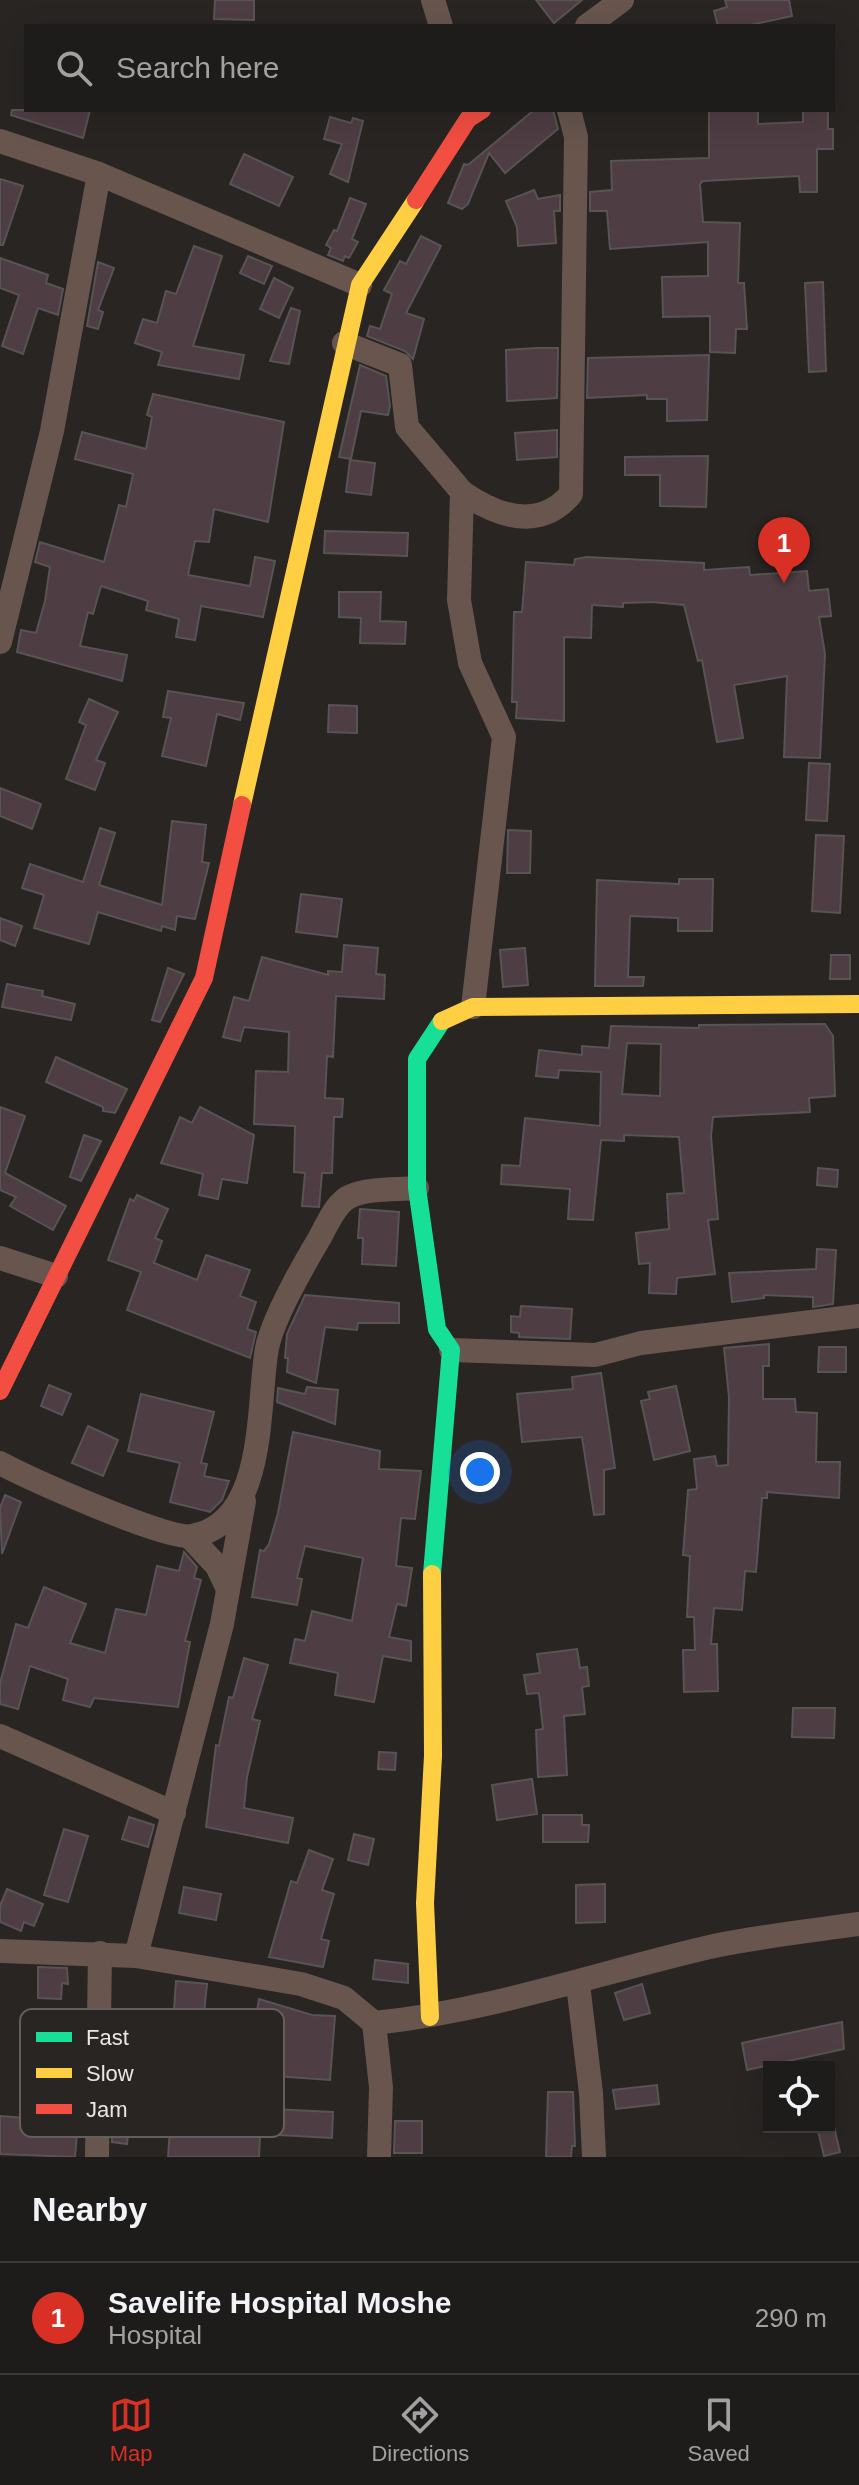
<!DOCTYPE html>
<style>
body{margin:0;font-family:Helvetica,sans-serif;background:#262523;color:#f1f3f6}
.controls{position:absolute;right:24px;bottom:24px;display:grid;overflow:hidden;border-radius:0px;box-shadow:0 8px 32px #0002}
.controls button{width:72px;height:72px;display:grid;place-items:center;padding:0;border:0;border-bottom:2px solid #3c3a39;background:#1e1c1a;color:#f1f3f6;font:40px sans-serif}
.you{position:absolute;left:480px;top:1472px;width:28px;height:28px;margin:-20px;border:6px solid #fff;border-radius:50%;background:#1a73e8;box-shadow:0 0 0 12px #1a73e833}
.badge{display:grid;place-items:center;width:52px;height:52px;border-radius:50%;background:#d93025;color:#fff;font-size:26px;font-weight:700}
.pin{position:absolute;translate:-50% -66px;filter:drop-shadow(0 2px 4px #0008)}
.pin::after{content:'';position:absolute;top:42px;width:28px;height:24px;background:inherit;clip-path:polygon(0 0,100% 0,50% 100%)}
.list{margin:0;padding:0;list-style:none}
h2{display:flex;justify-content:space-between;align-items:center;height:104px;margin:0;padding:0 32px;font-size:34px}
h2 small{font-size:26px;font-weight:400;color:#a1a1a2}
.list li{display:grid;grid-template-columns:52px 1fr auto;gap:24px;align-items:center;box-sizing:border-box;height:112px;padding:0 32px;border-top:2px solid #3c3a39}
.list b{display:block;font-size:30px;white-space:nowrap}
.list p{margin:0;font-size:26px;white-space:nowrap;color:#a1a1a2}
.list em{font-size:26px;font-style:normal;color:#a1a1a2}
.icon{flex:none;width:44px;height:44px;fill:none;stroke:currentColor;stroke-width:2;stroke-linecap:round;stroke-linejoin:round}
.map{position:relative;flex:none;width:859px;height:2157px;overflow:hidden}
.search{position:absolute;background:#1e1c1a;box-shadow:0 8px 32px #0002;left:24px;right:24px;top:24px;height:88px;display:flex;align-items:center;gap:20px;box-sizing:border-box;padding:0 28px;border-radius:0px;color:#a1a1a2;font-size:30px}
.sheet{height:216px;background:#1e1c1a}
nav{display:flex;justify-content:space-around;align-items:center;box-sizing:border-box;height:112px;border-top:2px solid #3c3a39;background:#1e1c1a;font-size:22px;color:#a1a1a2}
nav a{display:grid;justify-items:center;gap:4px}
nav .on{color:#d93025}
.map>svg:first-child{display:block}
.building{fill:#4e3d42;stroke:#575454;stroke-width:2;fill-rule:evenodd}
.lines{fill:none;stroke-linecap:round;stroke-linejoin:round}
.street{stroke:#67554e;stroke-width:24}
.fast{stroke:#16e098;stroke-width:18}
.slow{stroke:#ffcf43;stroke-width:18}
.jam{stroke:#f24e42;stroke-width:18}
.key{fill:#292522;stroke:#635f5c;stroke-width:2}
.key-label{font-size:22px;fill:#e9e6e4}
</style>
<div class="map">
<svg width="859" height="2157" viewBox="0 0 859 2157">
<rect width="100%" height="100%" fill="#282523"/>
<g class="building">
<path d="M215,0h39v20l-40,-1z"/>
<path d="M536,0h46l-28,23z"/>
<path d="M725,0h64l3,16 -46,10h-28l-4,-15 13,-4z"/>
<path d="M12,110h78l-7,28 -72,-23z"/>
<path d="M534,110h19l5,19 -53,44 -16,-20 -21,51 -6,5 -14,-6 16,-39 4,1z"/>
<path d="M709,110h49v14l45,-2v-12h25v19h5v20h-16v43h-17l-1,-16 -96,5 -3,3 3,38 37,1 -2,60h6l3,46h-11l-1,24 -25,-1v-36l-47,1 -1,-40 46,-1v-34l-98,7 -3,-38h-17v-19l22,-2 -1,-29 98,-3z"/>
<path d="M330,117l21,6 2,-5 10,3 -15,61 -18,-8 12,-30 -18,-5z"/>
<path d="M244,154l49,23 -14,29 -49,-22z"/>
<path d="M0,179l23,7 -20,59h-3z"/>
<path d="M534,190l4,9 22,-4v16h-6l2,32 -38,3 -1,-19 -11,-26z"/>
<path d="M350,198l16,6 -14,35 6,3 -9,16 -4,-2 -2,5 -15,-6 3,-7 -5,-3 8,-15 3,1z"/>
<path d="M421,236l20,10 -35,67 18,6 -11,40 -8,-8 -38,-15 3,-10 10,3 12,-35 -8,-4 16,-29 6,3z"/>
<path d="M194,246l28,10 -29,90 51,9 -5,24 -81,-14 4,-13 -27,-9 8,-24 14,4 9,-32 10,3z"/>
<path d="M248,256l24,10 -8,18 -24,-11z"/>
<path d="M0,258l48,17 -2,8 17,6 -5,26 -20,-7 -15,46 -21,-8 17,-51 -19,-7z"/>
<path d="M98,262l16,6 -16,42 5,2 -5,17 -11,-3z"/>
<path d="M274,278l19,10 -14,30 -19,-9z"/>
<path d="M823,282l3,89 -17,1 -4,-89z"/>
<path d="M291,308l9,3 -11,53 -19,-3z"/>
<path d="M537,348h21l-1,50 -50,3 -1,-51z"/>
<path d="M709,355l-2,65 -40,1v-22h-20v-4l-60,3 1,-40z"/>
<path d="M360,365l26,11 4,30 -2,9 -27,-4 -10,48 -12,-2z"/>
<path d="M153,394l131,28 -16,100 -54,-13 -5,33 -14,-1 -7,34 62,11 5,-29 20,4 -12,56 -62,-11 -6,34 -19,-3 3,-18 -33,-9 2,-9 -47,-15 -8,28 -5,-2 -8,34 47,9 -5,26 -105,-29 4,-22 15,3 9,-32 5,-34 -15,-5 5,-20 64,20 15,-57 7,2 7,-33 -58,-15 7,-27 64,17 6,-32 -5,-2z"/>
<path d="M557,430v27l-40,3 -2,-27z"/>
<path d="M708,456l-2,51 -46,-1v-31h-35v-18z"/>
<path d="M350,460l25,3 -4,32 -25,-3z"/>
<path d="M325,531l83,2 -1,23 -83,-3z"/>
<path d="M587,557l117,6v7l45,-3 1,8 57,-4 2,20 19,-2 3,27 -12,1 6,37 -5,104 -36,-1 3,-81 -53,9 9,53 -26,4 -15,-82 -4,1 -14,-56 -32,-3 -29,1v4l-31,-2 -1,33 -27,-1v84l-48,-3 1,-16h-5l2,-90h8l4,-50 48,3 1,-6z"/>
<path d="M339,592h42l-1,29 26,1 -1,22 -45,-1 1,-25 -22,-1z"/>
<path d="M168,691l76,12 -4,17 -23,-6 -11,52 -44,-10 9,-38 -8,-1z"/>
<path d="M89,699l29,13 -22,48 9,3 -10,27 -29,-11 20,-54 -7,-3z"/>
<path d="M329,705l28,1v27l-29,-1z"/>
<path d="M809,763l21,1 -3,57 -21,-1z"/>
<path d="M0,788l41,16 -9,25 -32,-13z"/>
<path d="M172,821l34,4 -4,37 7,1 -14,56 -18,-3 -2,14 -13,-4 -1,5 -63,-19 -9,32 -55,-16 10,-33 -22,-7 8,-24 53,18 17,-54 15,5 -16,52 63,20z"/>
<path d="M508,830l23,1 -1,42h-23z"/>
<path d="M816,835l28,1 -4,77 -28,-2z"/>
<path d="M679,879h34l-1,52h-34v-13l-48,-2 -2,61h16l-1,9h-48l2,-106 82,4z"/>
<path d="M301,894l41,5 -5,38 -41,-5z"/>
<path d="M0,918l22,8 -7,20 -15,-6z"/>
<path d="M344,945l34,3 -2,26 9,1 -1,24 -48,-3 -3,61 -6,-1 -2,42 18,1 -1,18h-8l-2,56h-10l-3,34 -17,-1 3,-33 -11,-1 1,-46 -41,-2 2,-53 32,1 1,-40 -45,-5 -4,14 -17,-4 11,-40 15,4 13,-44 66,18v-4l14,1z"/>
<path d="M525,948l3,37 -25,2 -3,-37z"/>
<path d="M831,955h19v24h-20z"/>
<path d="M168,968l16,6 -24,48 -8,-2z"/>
<path d="M7,984l36,7 -1,5 33,8 -4,16 -69,-13z"/>
<path d="M825,1024l8,12 2,60 -26,2 1,14 -97,5 -2,19 7,83 -10,1 7,54 -38,4 -1,16 -27,-1 1,-30 -11,1 -3,-31 33,-4 -2,-35 17,-1 -5,-56 -55,-2v6l-23,-1 -8,80 -25,-1 2,-30 -69,-5 1,-19 18,1 5,-48 75,8 1,-54 -42,-2 -1,8 -22,-2 3,-26 43,5v-9l27,2 2,-22 88,2v-3zM627,1043l34,1 -1,52 -38,-2z"/>
<path d="M56,1057l71,32 -12,24 -12,-2v-4l-57,-25z"/>
<path d="M0,1107l25,9 -20,57 61,33 -13,24 -43,-24 6,-9 -16,-7z"/>
<path d="M200,1107l54,28 -7,48 -25,-4 -4,20 -19,-4 4,-21 -42,-11 19,-46 12,6z"/>
<path d="M84,1135l17,6 -20,40 -11,-4z"/>
<path d="M818,1168l20,2 -1,17 -20,-2z"/>
<path d="M137,1195l31,14 -13,29 7,3 -8,22 43,17 9,-25 44,15 -10,26 16,6 -9,27 9,3 -6,26 -123,-48 14,-38 -33,-12 22,-61 4,2z"/>
<path d="M360,1209l39,3 -3,54 -34,-2 1,-26h-5z"/>
<path d="M817,1249l19,1 -3,54 -20,3v-10l-49,-2v3l-32,4 -3,-29 87,-4z"/>
<path d="M305,1295l94,8v20h-41l-1,7 -32,-3 -9,56 -29,-11 1,-14h-3l2,-24z"/>
<path d="M521,1306l51,3 -2,30 -51,-2v-4l-8,-1v-16l9,1z"/>
<path d="M769,1344v22h-6v33h32l1,13 21,1 -1,49h24l-1,36 -72,-6v6h-5l-6,74 -11,-1 -3,39 -28,-2 -3,36h6l1,47 -34,1 -1,-42h12l-1,-33h-7l3,-61 -7,-1 5,-65 9,-1 -3,-30 21,-3 2,10 11,-1 1,-68 -5,-49z"/>
<path d="M819,1347h27v25h-28z"/>
<path d="M601,1373l14,95 -11,2v44l-10,1 -12,-78 -60,5 -5,-48 56,-5 -1,-12z"/>
<path d="M49,1385l22,9 -9,21 -21,-9z"/>
<path d="M676,1386l14,65 -36,9 -13,-59 9,-2 -2,-7z"/>
<path d="M307,1387l31,3 -3,34 -58,-22 1,-14 27,6z"/>
<path d="M141,1394l73,18 -13,51 6,1 -3,12 25,5 -7,19 -12,12 -40,-10 10,-39 -52,-12z"/>
<path d="M88,1426l30,14 -15,36 -31,-13z"/>
<path d="M293,1432l87,19 -1,18 42,2 -6,48 -14,-1 -5,48 16,2 -6,38 -9,-2 -8,33 22,4v20l-28,-5 -9,46 -39,-7 3,-22 -48,-10 5,-24 10,2 7,-30 40,10 11,-63 -58,-12 -8,32 5,1 -5,26 -45,-8 8,-47 4,1 5,-7 9,-31z"/>
<path d="M5,1495l16,7 -19,52 -2,-46z"/>
<path d="M184,1552l13,15 -3,11 7,2 -16,61 5,1 -12,65 -84,-9 -4,9 -27,-7 5,-21 -38,-13 -12,43 -18,-5v-21l16,-59 12,4 16,-41 42,17 -16,39 35,10 11,-44 30,6 11,-49 22,5z"/>
<path d="M577,1649l3,19 7,-1 2,19 -7,1 3,27 -21,2 3,59 -29,2 -2,-47 7,-1 -4,-36 -12,1 -3,-19 16,-2 -3,-19z"/>
<path d="M244,1658l24,7 -16,54 8,2 -13,56 -3,31 49,10 -5,25 -82,-16 10,-82 3,1 10,-49 4,1z"/>
<path d="M793,1708h42l-1,30 -42,-1z"/>
<path d="M379,1752l17,1 -1,17 -17,-1z"/>
<path d="M532,1779l5,35 -40,6 -5,-35z"/>
<path d="M543,1815h39v10h7l-1,17h-45z"/>
<path d="M129,1817l25,8 -6,22 -26,-8z"/>
<path d="M64,1829l24,7 -20,66 -24,-7z"/>
<path d="M354,1834l20,5 -6,26 -20,-5z"/>
<path d="M309,1850l24,9 -11,31 12,4 -13,45 8,2 -6,26 -54,-10 22,-76 6,2z"/>
<path d="M605,1884v38l-29,1v-38z"/>
<path d="M184,1887l37,7 -5,26 -37,-7z"/>
<path d="M7,1889l36,15 -9,22 -10,-4 -3,9 -21,-9v-16z"/>
<path d="M375,1960l33,4v19l-35,-4z"/>
<path d="M38,1967l29,1 1,16 -6,-1 -1,16 -23,-1z"/>
<path d="M176,1981l31,3 -3,29 52,3 3,-17 53,16 23,1 -5,64 -56,-4 -3,33 62,3 -1,26 -72,-4 -1,23h-91l2,-28 62,3 4,-56 18,1 3,-34 -85,-5z"/>
<path d="M642,1984l8,29 -26,7 -9,-27z"/>
<path d="M842,2022l2,27 -97,21 -5,-27z"/>
<path d="M657,2085l2,19 -43,5 -3,-19z"/>
<path d="M548,2092h25l2,54h-3l-1,11h-25z"/>
<path d="M0,2116l78,6 -3,35 -75,-3z"/>
<path d="M395,2121h27v32h-28z"/>
<path d="M112,2125l17,1 -2,18 -15,-2z"/>
<path d="M817,2127h17l6,25 -16,4z"/>
</g>
<g class="lines">
<g class="street">
<path d="M433,0l8,26"/>
<path d="M587,26l35,-26"/>
<path d="M0,141l99,33 261,111"/>
<path d="M344,343l56,22 7,62 55,65 -3,108 11,63 34,74 -31,270"/>
<path d="M462,492c36,25 78,39 109,2l5,-357 -7,-27"/>
<path d="M0,642l52,-211 47,-257"/>
<path d="M0,1258l56,18"/>
<path d="M451,1350l144,5 46,-12 218,-27"/>
<path d="M0,1463c28,15 166,77 191,73 77,-11 66,-134 76,-188 6,-30 36,-82 52,-109 8,-14 17,-37 32,-43 18,-8 46,-6 66,-8"/>
<path d="M190,1537l27,29 11,23"/>
<path d="M0,1736l174,77"/>
<path d="M0,1951l136,5 165,28 43,14 30,25c117,-12 226,-51 340,-77 48,-10 96,-15 145,-22"/>
<path d="M136,1956l86,-332 22,-123"/>
<path d="M578,1984l13,109 3,64"/>
<path d="M374,2023l7,64 -2,70"/>
<path d="M97,2157l3,-204"/>
</g>
<path class="fast" d="M432,1574l19,-224 -14,-21 -20,-141v-129l25,-38"/>
<g class="slow">
<path d="M242,805l118,-520 56,-85"/>
<path d="M442,1021l31,-14 386,-3"/>
<path d="M430,2017l-5,-114 8,-147 -1,-182"/>
</g>
<g class="jam">
<path d="M416,200l52,-81 14,-9"/>
<path d="M0,1391l204,-413 38,-173"/>
</g>
</g>
<rect x="20" y="2009" width="264" height="128" rx="12" class="key"/>
<rect x="36" y="2032" width="36" height="10" fill="#16e098"/>
<rect x="36" y="2068" width="36" height="10" fill="#ffcf43"/>
<rect x="36" y="2104" width="36" height="10" fill="#f24e42"/>
<g class="key-label">
<text x="86" y="2045">Fast</text>
<text x="86" y="2081">Slow</text>
<text x="86" y="2117">Jam</text>
</g>
</svg>
<div class="controls">
<button><svg class="icon" aria-label="locate" viewBox="0 0 24 24"><circle cx="12" cy="12" r="6"/><path d="M12 2v4M12 18v4M2 12h4M18 12h4"/></svg></button>
</div>
<div class="you"></div>
<div class="pin badge" style="left:784px;top:583px">1</div>
<div class="search"><svg class="icon" aria-label="search" viewBox="0 0 24 24"><circle cx="10" cy="10" r="6"/><path d="M15 15l6 6"/></svg>Search here</div>
</div>
<section class="sheet">
<h2>Nearby<small></small></h2>
<ul class="list">
<li><span class="badge">1</span><div><b>Savelife Hospital Moshe</b><p>Hospital</p></div><em>290 m</em></li>
</ul>
</section>
<nav>
<a class="on"><svg class="icon" aria-label="map" viewBox="0 0 24 24"><path d="M3 6l6-2 6 2 6-2v14l-6 2-6-2-6 2zM9 4v14M15 6v14"/></svg>Map</a>
<a><svg class="icon" aria-label="directions" viewBox="0 0 24 24"><path d="M12 3l9 9-9 9-9-9zM9 14v-3h6M13 9l2 2-2 2"/></svg>Directions</a>
<a><svg class="icon" aria-label="saved" viewBox="0 0 24 24"><path d="M7 4h10v16l-5-4-5 4z"/></svg>Saved</a>
</nav>
